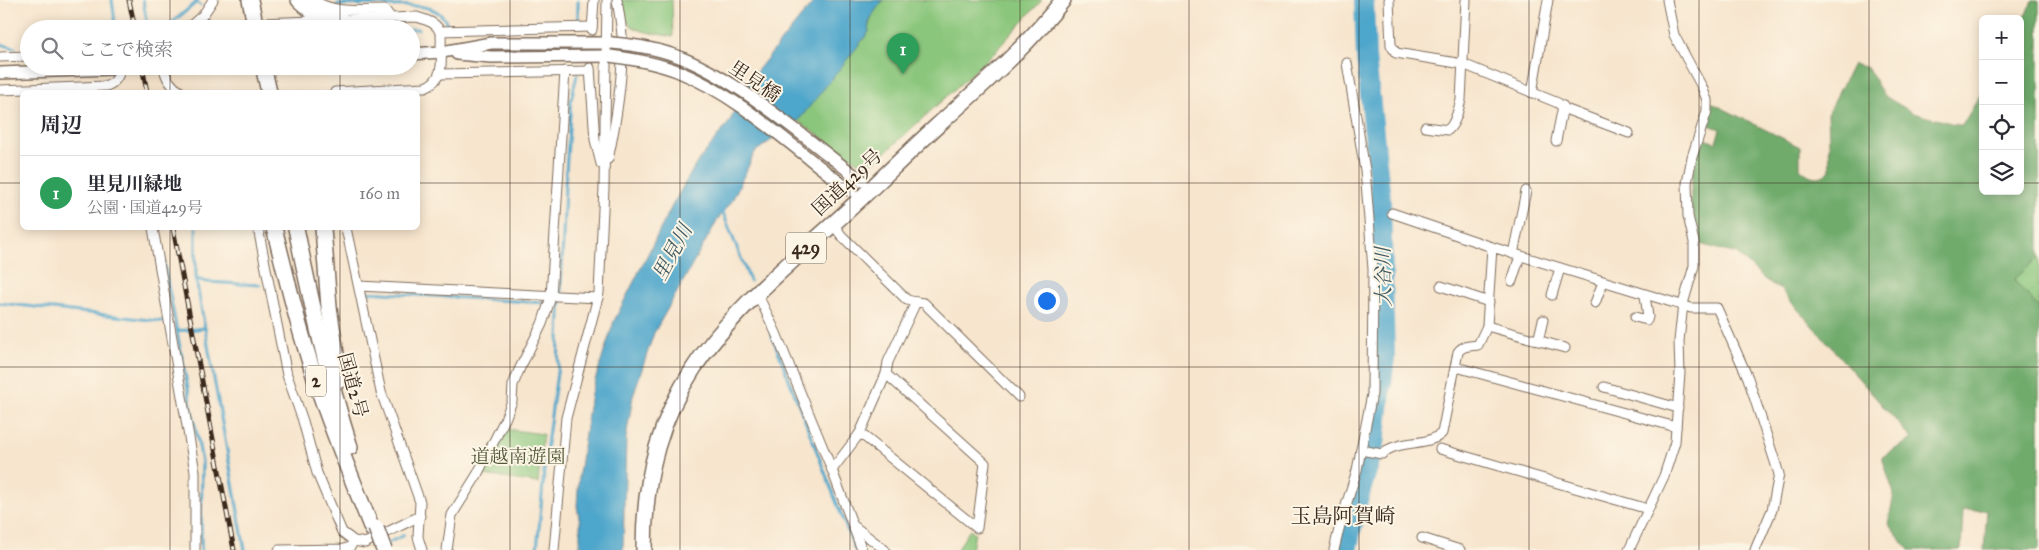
<!DOCTYPE html>
<html lang="ja">
<meta charset="utf-8">
<style>
body{margin:0;font-family:"IM FELL Great Primer","Noto Serif JP",serif;background:#f7f7f7;color:#2b2b33}
.controls{position:absolute;right:15px;top:15px;display:grid;overflow:hidden;border-radius:8px;box-shadow:0 2px 12px #0003}
.controls button{width:45px;height:45px;display:grid;place-items:center;padding:0;border:0;border-bottom:1px solid #e1e1e2;background:#fff;color:#2b2b33;font:25px sans-serif}
.you{position:absolute;left:1046px;top:300px;width:18px;height:18px;margin:-12px;border:4px solid #fff;border-radius:50%;background:#1a73e8;box-shadow:0 0 0 8px #1a73e833}
.badge{display:grid;place-items:center;width:32px;height:32px;border-radius:50%;background:#0b8043;color:#fff;font-size:16px;font-weight:700}
.pin{position:absolute;translate:-50% -41px;filter:drop-shadow(0 1px 2px #0008)}
.pin::after{content:'';position:absolute;top:26px;width:18px;height:15px;background:inherit;clip-path:polygon(0 0,100% 0,50% 100%)}
.list{margin:0;padding:0;list-style:none}
h2{display:flex;justify-content:space-between;align-items:center;height:65px;margin:0;padding:0 20px;font-size:21px}
h2 small{font-size:16px;font-weight:400;color:#7c7c81}
.list li{display:grid;grid-template-columns:32px 1fr auto;gap:15px;align-items:center;box-sizing:border-box;height:75px;padding:0 20px;border-top:1px solid #e1e1e2}
.list b{display:block;font-size:19px;white-space:nowrap}
.list p{margin:0;font-size:16px;white-space:nowrap;color:#7c7c81}
.list em{font-size:16px;font-style:normal;color:#7c7c81}
.icon{flex:none;width:28px;height:28px;fill:none;stroke:currentColor;stroke-width:2;stroke-linecap:round;stroke-linejoin:round}
.map{position:relative;flex:none;width:2039px;height:550px;overflow:hidden}
.search{position:absolute;background:#fff;box-shadow:0 2px 12px #0003;left:20px;top:20px;width:400px;height:55px;display:flex;align-items:center;gap:12px;box-sizing:border-box;padding:0 18px;border-radius:28px;color:#7c7c81;font-size:19px}
.panel{position:absolute;background:#fff;box-shadow:0 2px 12px #0003;left:20px;top:90px;width:400px;height:140px;border-radius:8px}
.map>svg:first-child{display:block}
.green{fill:#8ac67c;stroke:#62784d}
.forest{fill:#6fab6c;stroke:#556a45}
.water{fill:#4ea6cb;stroke:#446874}
.lines{fill:none;stroke-linecap:round;stroke-linejoin:round}
.stream{stroke:#4ea6cb;stroke-width:3}
.river{stroke:#4ea6cb;stroke-width:20}
.minor-tunnel{stroke:#d1c0aa;stroke-width:9;stroke-dasharray:9 4.5;stroke-linecap:butt}
.tertiary-tunnel{stroke:#d1c0aa;stroke-width:11;stroke-dasharray:11 5.5;stroke-linecap:butt}
.minor-casing{stroke:#7d6b5b;stroke-width:11}
.tertiary-casing{stroke:#7d6b5b;stroke-width:14}
.trunk-casing{stroke:#7d6b5b;stroke-width:18}
.minor{stroke:#fff;stroke-width:9}
.tertiary{stroke:#fff;stroke-width:11}
.trunk{stroke:#fff;stroke-width:15}
.rail-casing{stroke:#3b2a1e;stroke-width:5}
.rail{stroke:#fcf5e5;stroke-width:3;stroke-dasharray:9;stroke-linecap:butt}
.tertiary-bridge-casing{stroke:#7d6b5b;stroke-width:14;stroke-linecap:butt}
.trunk-bridge-casing{stroke:#7d6b5b;stroke-width:18;stroke-linecap:butt}
.tertiary-bridge{stroke:#fff;stroke-width:11}
.trunk-bridge{stroke:#fff;stroke-width:15}
.grid{fill:none;stroke:#3b2a1e;stroke-width:1;stroke-opacity:0.55}
.labels{text-anchor:middle;dominant-baseline:central;stroke-width:4;stroke-linejoin:round;paint-order:stroke}
.shield{fill:#fcf5e5;stroke:#75675a;stroke-width:1}
.shield-label{font-size:18px;font-weight:bold;fill:#3b2a1e}
.street-label{font-size:19px;fill:#3b2a1e;stroke:#fcf5e5}
.park-label{font-size:19px;fill:#53593a;stroke:#fcf5e5}
.water-label{font-size:20px;font-style:italic;fill:#435c63;stroke:#fcf5e5}
.quarter-label{font-size:21px;fill:#3b2a1e;stroke:#fcf5e5}
</style>
<div class="map">
<svg width="2039" height="550" viewBox="0 0 2039 550">
<rect width="100%" height="100%" fill="#fcf5e5"/>
<filter id="ink" filterUnits="userSpaceOnUse"><feTurbulence type="fractalNoise" baseFrequency=".02" numOctaves="2"/><feDisplacementMap in="SourceGraphic" scale="10" xChannelSelector="R" yChannelSelector="G"/><feConvolveMatrix kernelMatrix="1 2 1 2 8 2 1 2 1" color-interpolation-filters="sRGB"/></filter>
<filter id="wash" filterUnits="userSpaceOnUse"><feTurbulence type="fractalNoise" baseFrequency=".0096" numOctaves="4" result="noise"/><feDisplacementMap in="SourceGraphic" scale="20" xChannelSelector="R" yChannelSelector="G"/><feGaussianBlur stdDeviation="1.12" result="paint"/><feColorMatrix in="noise" values="0 0 0 0 0 0 0 0 0 0 0 0 0 0 0 0 0 1.4 0 .05"/><feComposite in="paint" operator="in"/></filter>
<g filter="url(#wash)">
<rect width="100%" height="100%" fill="#f7e5cd"/>
<g class="green">
<path d="M620,0h52l1,37c-28,-6 -50,-3 -53,-37z"/>
<path d="M883,0h159l-51,56 -113,103 -11,7 -10,-4 -59,-41 70,-92 4,-14z"/>
<path d="M2039,257v51l-26,-28z"/>
<path d="M506,429l37,5 -5,49 -55,-8z"/>
<path d="M970,529l5,4 -3,17h-15z"/>
</g>
<path class="forest" d="M2034,0h5v257l-25,23 25,28v242h-55l3,-40h-24l-2,40h-52l-21,-26 6,-30 -12,-37 30,-18 -132,-150 -16,-10 -27,-25 -41,-11c-8,-42 -7,-63 5,-105l15,5 4,-14 -14,-5 4,-22 90,45v21c9,10 21,13 30,2l-2,-57 25,-49 15,4 15,27 30,18 49,13 21,-36v101h37v-167z"/>
<path class="water" d="M815,0h68c-6,9 -17,20 -14,32l-71,89 -43,31 -23,49 -15,20 -63,112 -21,63 -7,42 -3,112h-43v-27l-3,-17 2,-32 12,-81 23,-72 59,-117 23,-40 34,-43 17,-38z"/>
<g class="lines">
<g class="stream">
<path d="M112,0l4,29"/>
<path d="M143,0l5,29"/>
<path d="M195,0l5,5"/>
<path d="M578,0v22"/>
<path d="M337,5l45,-1 6,2c20,0 53,-5 60,21"/>
<path d="M465,26l113,-4"/>
<path d="M164,29l33,-27"/>
<path d="M411,29h7"/>
<path d="M0,44l15,4"/>
<path d="M722,210l28,71"/>
<path d="M196,228v51l49,271"/>
<path d="M159,238l43,224 -1,88"/>
<path d="M196,279l11,3 53,3"/>
<path d="M368,292l193,12"/>
<path d="M0,303l168,19"/>
<path d="M177,331l28,-3"/>
<path d="M771,333l84,217"/>
<path d="M386,544l18,-9"/>
<path d="M537,550l9,-99 12,-85 7,-180 6,-86 6,-25"/>
</g>
<path class="river" d="M1347,550l11,-50 17,-56 10,-87 -4,-157 -15,-143 -2,-57"/>
</g>
</g>
<g filter="url(#ink)">
<g class="lines">
<path class="minor-tunnel" d="M590,68l2,-38"/>
<path class="tertiary-tunnel" d="M112,69l62,-3"/>
<g class="minor-casing">
<g id="minor">
<path d="M313,0c22,14 47,10 72,10l6,8"/>
<path d="M1389,0l2,45 5,8 67,11 95,39 7,6 64,24"/>
<path d="M187,29l16,-14 10,-15"/>
<path d="M189,29l20,-4 208,-8c9,3 18,5 23,14 2,5 1,11 1,16 1,17 2,33 -16,40l-90,5"/>
<path d="M592,30l2,-30"/>
<path d="M439,31l153,-4"/>
<path d="M0,57l29,-1"/>
<path d="M164,66c1,12 7,20 17,26"/>
<path d="M590,68l5,72 6,24"/>
<path d="M440,74l150,-3"/>
<path d="M0,90l107,-4c9,-4 13,-10 13,-20"/>
<path d="M1532,93l16,-93"/>
<path d="M1425,127l23,3c8,-7 10,-20 13,-30l5,-100"/>
<path d="M1556,141l7,-35"/>
<path d="M608,159c8,-35 16,-89 14,-124 -1,-12 -3,-23 -5,-35"/>
<path d="M1392,213l100,34"/>
<path d="M833,224l8,11 66,65 9,2 -28,60 -2,12 -26,59 -28,37 30,80"/>
<path d="M153,228l42,244v78"/>
<path d="M258,228l29,147 16,46 14,52 25,59 12,9 11,2 55,-27"/>
<path d="M346,228l35,164 39,110 -2,35 4,13"/>
<path d="M1513,254l13,-63"/>
<path d="M1512,281l8,-25"/>
<path d="M359,286l239,12"/>
<path d="M1441,286l48,16"/>
<path d="M757,293l19,40 56,137"/>
<path d="M1552,295l8,-27"/>
<path d="M916,302l8,1 95,94"/>
<path d="M1595,303l8,-21"/>
<path d="M1635,317l12,3 1,-3 -3,-22"/>
<path d="M1487,326l78,22"/>
<path d="M1538,341l5,-21"/>
<path d="M1456,367l220,60"/>
<path d="M1604,387l74,21"/>
<path d="M860,433l117,95 8,-65 -99,-89"/>
<path d="M1440,449l208,60"/>
<path d="M1361,450l21,4c16,-15 46,-7 60,-21l16,-81c5,-7 12,-6 20,-7l9,-19 5,-79 199,61h26l31,70 31,96 -7,36 -17,40"/>
<path d="M854,526l31,24"/>
<path d="M1422,538l38,12"/>
<path d="M279,550l65,-1 6,-2 4,-6"/>
<path d="M447,550l5,-35 25,-40 28,-56 7,-18 1,-16 6,-15 23,-46 9,-27 14,-226"/>
<path d="M554,550l12,-132 33,-125 5,-105 3,-188"/>
<path d="M1334,550l6,-25 17,-55 15,-76 1,-125 -8,-99 -18,-107"/>
<path d="M1629,550l35,-74 11,-34 5,-69 -1,-32 4,-37 11,-38v-24l-6,-26 -1,-33 5,-26 15,-46v-11l-5,-13 -28,-52 -7,-35"/>
</g>
</g>
<g class="tertiary-casing">
<g id="tertiary">
<path d="M411,54l31,-2 49,-9h121"/>
<path d="M457,54l34,3 119,-1"/>
<path d="M0,73l112,-4"/>
</g>
</g>
<g class="trunk-casing">
<g id="trunk">
<path d="M250,0l3,14"/>
<path d="M299,0l15,13 29,8"/>
<path d="M263,66l6,26"/>
<path d="M274,228c10,39 19,79 31,118 18,62 43,123 67,183"/>
<path d="M296,228c15,73 31,147 54,219"/>
<path d="M323,228l6,79 11,73"/>
<path d="M644,550c0,-162 77,-226 189,-326 36,-32 69,-66 104,-98 44,-40 90,-79 126,-126"/>
</g>
</g>
<use href="#minor" class="minor"/>
<use href="#tertiary" class="tertiary"/>
<use href="#trunk" class="trunk"/>
<g class="rail-casing">
<g id="rail">
<path d="M129,0l6,29"/>
<path d="M142,66l5,26"/>
<path d="M173,228l61,322"/>
</g>
</g>
<use href="#rail" class="rail"/>
<g class="tertiary-bridge-casing">
<g id="tertiary-bridge">
<path d="M612,43c24,2 48,6 70,15 63,26 125,82 180,123"/>
<path d="M610,56c23,3 46,7 67,15 65,26 118,79 174,120"/>
</g>
</g>
<g class="trunk-bridge-casing">
<g id="trunk-bridge">
<path d="M253,14l3,15"/>
<path d="M376,528l8,22"/>
</g>
</g>
<use href="#tertiary-bridge" class="tertiary-bridge"/>
<use href="#trunk-bridge" class="trunk-bridge"/>
</g>
</g>
<path class="grid" d="M170,0v29M340,0v29M510,0v550M680,0v550M850,0v550M1020,0v550M1189,0v550M1359,0v550M1529,0v550M1699,0v550M1869,0v550M170,66v26M340,66v26M0,183h22M418,183h1565M2020,183h19M170,228v322M340,228v322M0,367h2039"/>
<g class="labels">
<g class="shield">
<rect x="786" y="232.5" width="40" height="31" rx="4"/>
<rect x="306" y="365.5" width="20" height="31" rx="4"/>
</g>
<g class="shield-label">
<text x="806" y="248">429</text>
<text x="316" y="381">2</text>
</g>
<g class="street-label">
<text transform="translate(755 81) rotate(34)">里見橋</text>
<text transform="translate(847 182) rotate(-43)">国道429号</text>
<text transform="translate(353 385) rotate(75)">国道2号</text>
</g>
<g class="park-label">
<text x="518" y="456">道越南遊園</text>
</g>
<g class="water-label">
<text transform="translate(672 252) rotate(-62)">里見川</text>
<text transform="translate(1383 277) rotate(-91)">大谷川</text>
</g>
<g class="quarter-label">
<text x="1343" y="516">玉島阿賀崎</text>
</g>
</g>
</svg>
<div class="controls">
<button>+</button>
<button>−</button>
<button><svg class="icon" aria-label="locate" viewBox="0 0 24 24"><circle cx="12" cy="12" r="6"/><path d="M12 2v4M12 18v4M2 12h4M18 12h4"/></svg></button>
<button><svg class="icon" aria-label="layers" viewBox="0 0 24 24"><path d="M12 4l9 5-9 5-9-5zM3 14l9 5 9-5"/></svg></button>
</div>
<div class="you"></div>
<div class="pin badge" style="left:903px;top:74px;background:#2e9e5b">1</div>
<div class="search"><svg class="icon" aria-label="search" viewBox="0 0 24 24"><circle cx="10" cy="10" r="6"/><path d="M15 15l6 6"/></svg>ここで検索</div>
<section class="panel">
<h2>周辺<small></small></h2>
<ul class="list">
<li><span class="badge" style="background:#2e9e5b">1</span><div><b>里見川緑地</b><p>公園 · 国道429号</p></div><em>160 m</em></li>
</ul>
</section>
</div>
